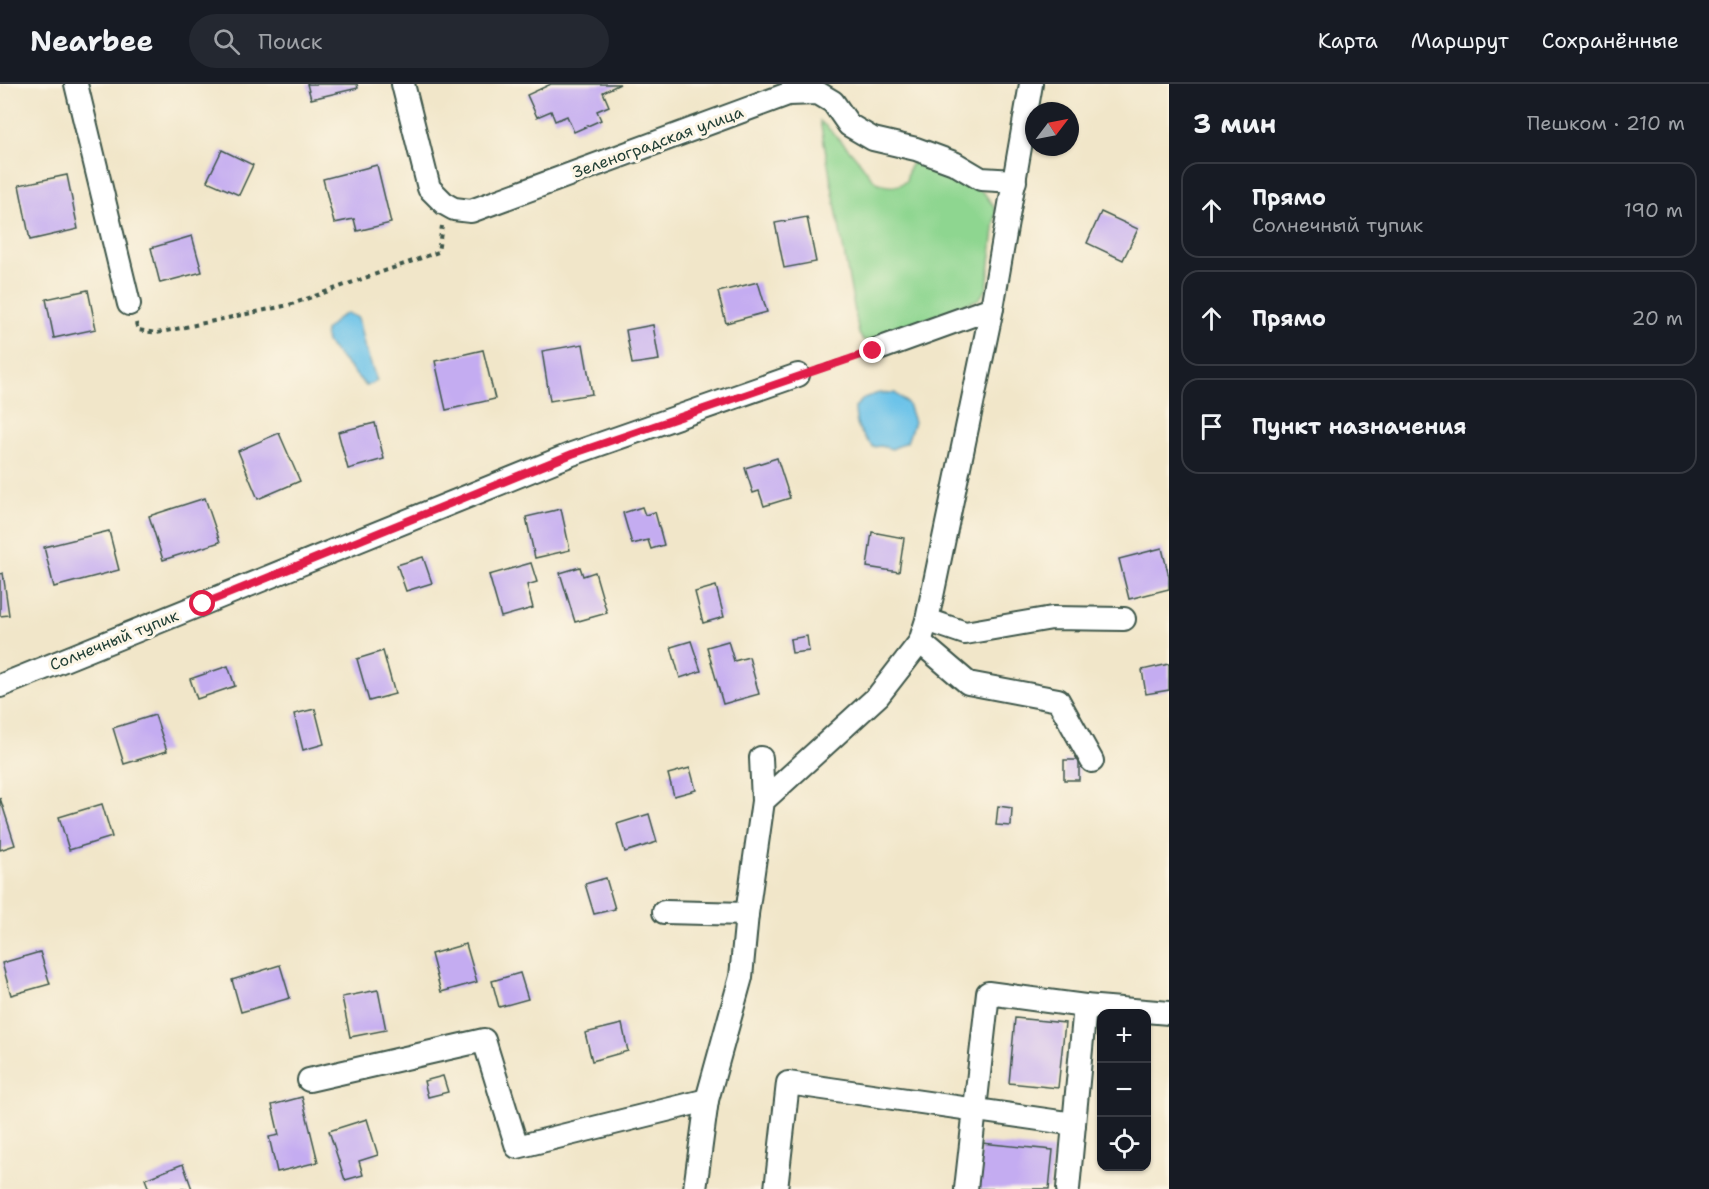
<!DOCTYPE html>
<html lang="ru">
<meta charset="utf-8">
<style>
body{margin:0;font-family:"Shantell Sans",sans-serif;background:#242831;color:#f1f3f6}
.controls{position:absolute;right:18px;bottom:18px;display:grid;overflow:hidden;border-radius:12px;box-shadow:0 2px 4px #0004}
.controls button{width:54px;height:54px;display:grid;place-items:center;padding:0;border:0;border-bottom:2px solid #363941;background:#171b24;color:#f1f3f6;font:30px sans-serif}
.compass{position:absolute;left:1025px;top:18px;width:54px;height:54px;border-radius:50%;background:#171b24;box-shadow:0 2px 4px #0004;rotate:58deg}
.stop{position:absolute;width:18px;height:18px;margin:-14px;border:4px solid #e11d48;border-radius:50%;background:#fff}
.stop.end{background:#e11d48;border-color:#fff;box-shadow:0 2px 6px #0008}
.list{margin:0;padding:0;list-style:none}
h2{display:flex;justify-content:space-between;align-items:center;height:78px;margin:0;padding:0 24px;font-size:26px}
h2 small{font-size:20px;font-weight:400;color:#9ea1a6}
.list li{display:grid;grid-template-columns:39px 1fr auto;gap:18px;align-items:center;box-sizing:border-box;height:96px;margin:0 12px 12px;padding:0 12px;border:2px solid #363941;border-radius:18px}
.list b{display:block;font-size:22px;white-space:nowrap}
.list p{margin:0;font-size:20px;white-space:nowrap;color:#9ea1a6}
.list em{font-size:20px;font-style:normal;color:#9ea1a6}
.icon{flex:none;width:33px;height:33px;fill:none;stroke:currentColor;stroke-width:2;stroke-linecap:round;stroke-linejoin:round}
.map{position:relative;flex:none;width:1169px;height:1105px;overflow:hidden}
header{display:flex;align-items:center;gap:36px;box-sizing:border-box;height:84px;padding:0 30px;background:#171b24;border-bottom:2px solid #363941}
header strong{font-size:28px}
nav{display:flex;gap:33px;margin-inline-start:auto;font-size:21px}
.search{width:420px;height:54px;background:#242831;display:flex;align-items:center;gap:15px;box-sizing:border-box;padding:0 21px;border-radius:33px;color:#9ea1a6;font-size:22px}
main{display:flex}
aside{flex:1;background:#171b24}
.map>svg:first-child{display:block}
.green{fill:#8ed690;stroke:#568a62;stroke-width:1.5}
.water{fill:#6cc3e9;stroke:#46808e;stroke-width:1.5}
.building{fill:#c4acf1}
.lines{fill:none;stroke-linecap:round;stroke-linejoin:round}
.minor-casing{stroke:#3e564a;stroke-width:26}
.path{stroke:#3e564a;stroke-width:4;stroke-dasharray:4.5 4.5;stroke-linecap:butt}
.minor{stroke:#fff;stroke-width:22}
.route{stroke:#e11d48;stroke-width:8}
.labels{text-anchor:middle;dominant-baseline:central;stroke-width:6;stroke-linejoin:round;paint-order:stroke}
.street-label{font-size:16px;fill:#1f3d34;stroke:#fcf5e5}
</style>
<header>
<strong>Nearbee</strong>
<div class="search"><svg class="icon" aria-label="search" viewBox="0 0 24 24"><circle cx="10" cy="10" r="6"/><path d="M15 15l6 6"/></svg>Поиск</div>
<nav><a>Карта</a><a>Маршрут</a><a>Сохранённые</a></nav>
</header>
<main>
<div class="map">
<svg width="1169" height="1105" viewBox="0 0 1169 1105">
<rect width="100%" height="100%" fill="#fcf5e5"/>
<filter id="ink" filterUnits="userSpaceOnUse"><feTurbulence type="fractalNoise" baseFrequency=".0167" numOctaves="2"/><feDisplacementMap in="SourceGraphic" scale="12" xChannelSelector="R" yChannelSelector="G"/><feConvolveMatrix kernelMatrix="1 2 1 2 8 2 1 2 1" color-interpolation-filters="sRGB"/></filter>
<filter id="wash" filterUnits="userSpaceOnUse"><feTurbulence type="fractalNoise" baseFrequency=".008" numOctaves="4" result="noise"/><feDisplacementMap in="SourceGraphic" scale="24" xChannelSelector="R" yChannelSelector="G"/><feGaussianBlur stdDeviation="1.35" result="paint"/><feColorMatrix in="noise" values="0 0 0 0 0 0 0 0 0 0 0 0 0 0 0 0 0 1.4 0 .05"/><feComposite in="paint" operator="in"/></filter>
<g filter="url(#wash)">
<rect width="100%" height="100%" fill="#f1e6c9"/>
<path class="green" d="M820,37c15,13 27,26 40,41 6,7 10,17 19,21 9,5 19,4 27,-2l3,-13 4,-6 7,1 15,12h14l35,18 8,11 4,8 -9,76 -8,11 -109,42 -7,-1 -4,-6z"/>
<g class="water">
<path d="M347,229l11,5 6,27 13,36 -11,5 -40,-44 -1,-11 13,-13z"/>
<path d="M879,309h16l13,11 6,18 -7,20 -15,7 -11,-3 -8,1c-13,-14 -18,-21 -18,-40l9,-9z"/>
</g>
<g id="blocks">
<g class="building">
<path d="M307,0h50l1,4 -47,11z"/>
<path d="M551,0h69l-17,8 6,14 -12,5 4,9 -27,12 -7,-16 -12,5 -4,-10 -14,6 -10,-22z"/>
<path d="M222,66l31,15 -14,30 -32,-14z"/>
<path d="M377,81l14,58 -34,8 -3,-12 -20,4 -11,-44z"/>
<path d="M67,91l11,54 -48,11 -11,-55z"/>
<path d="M1101,128l37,17 -15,31 -36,-17z"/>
<path d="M807,133l9,45 -32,6 -9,-45z"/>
<path d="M192,152l10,36 -42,11 -9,-35z"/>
<path d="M758,198l9,30 -41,11 -8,-31z"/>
<path d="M88,206l8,39 -42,9 -8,-39z"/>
<path d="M653,241l6,35 -27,4 -6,-34z"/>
<path d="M583,260l9,50 -42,7 -8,-50z"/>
<path d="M483,266l12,49 -49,11 -11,-49z"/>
<path d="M375,339l9,36 -36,10 -10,-37z"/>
<path d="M279,349l21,48 -42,18 -20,-48z"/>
<path d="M777,374l13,40 -26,8 -5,-15 -6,2 -8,-25z"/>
<path d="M205,414l15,44 -57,18 -14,-44z"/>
<path d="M642,423l3,8 10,-3 9,33 -13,4 -3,-9 -16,4 -9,-31z"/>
<path d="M561,425l9,41 -35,8 -9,-41z"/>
<path d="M109,447l10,39 -65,17 -10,-40z"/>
<path d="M872,448l32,6 -5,34 -32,-5z"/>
<path d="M1162,464l7,29v12l-40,10 -10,-40z"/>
<path d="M423,473l9,26 -26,8 -9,-26z"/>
<path d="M531,479l6,19 -10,3 6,23 -32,9 -12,-42z"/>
<path d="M580,483l3,9 12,-4 12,41 -32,9 -15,-49z"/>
<path d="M3,489l6,42 -9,1v-42z"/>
<path d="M716,502l8,31 -21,6 -8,-31z"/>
<path d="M807,552l2,15 -17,2 -2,-14z"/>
<path d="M691,557l10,30 -21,7 -9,-31z"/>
<path d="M728,557l6,20 15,-4 10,37 -36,10 -16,-57z"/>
<path d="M383,567l12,43 -26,7 -12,-42z"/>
<path d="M1169,580v26l-23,4 -4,-24z"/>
<path d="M228,582l7,20 -38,13 -7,-20z"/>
<path d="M315,625l9,35 -21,6 -9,-36z"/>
<path d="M155,631l12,36 -43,13 -11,-36z"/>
<rect x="1064" y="676" width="15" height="20"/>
<path d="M690,684l6,22 -22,6 -6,-22z"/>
<path d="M0,714l15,47 -15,5z"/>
<path d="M102,720l10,33 -43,13 -10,-33z"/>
<path d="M998,722l14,2 -1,18 -15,-1z"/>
<path d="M649,730l8,28 -32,10 -8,-28z"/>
<path d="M606,794l9,31 -21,5 -9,-30z"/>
<path d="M466,860l11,38 -36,10 -10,-38z"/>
<path d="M40,868l10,32 -39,11 -9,-32z"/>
<path d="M280,881l10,33 -49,14 -9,-32z"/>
<path d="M520,889l8,26 -29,8 -7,-26z"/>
<path d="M378,906l8,40 -36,7 -8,-40z"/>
<path d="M1015,934l50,5 -7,65 -49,-5z"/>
<path d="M622,940l6,27 -36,10 -7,-28z"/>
<path d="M443,992l5,16 -20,5 -4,-16z"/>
<path d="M302,1013l16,65 -41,10 -8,-35 10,-2 -7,-30z"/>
<path d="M367,1035l11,36 -19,6 4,14 -18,5 -16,-49z"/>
<path d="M981,1059l72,7 -4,39h-73z"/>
<path d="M183,1080l9,25h-43l-4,-10z"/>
</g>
</g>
</g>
<g filter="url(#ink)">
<use href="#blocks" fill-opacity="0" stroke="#3e564a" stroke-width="1.5"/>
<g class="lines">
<g class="minor-casing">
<g id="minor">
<path d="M76,0l53,220"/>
<path d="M403,0l26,104 16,16 9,5 17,2 317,-117 30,-1 15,9 16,23 24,14 43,10 38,14 27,16 34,2"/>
<path d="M873,267l119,-43"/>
<path d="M927,536l38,13 87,-15 72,1"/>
<path d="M920,558l48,41 90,17 34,61"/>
<path d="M0,602l572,-232 226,-79"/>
<path d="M761,674l2,43"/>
<path d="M664,828l83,2"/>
<path d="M309,996l175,-40 33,107 190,-47"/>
<path d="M695,1105l12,-89 34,-123 6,-63 16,-113 115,-105 42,-54 7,-22 65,-312 39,-224"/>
<path d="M776,1105l12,-106 286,41"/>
<path d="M966,1105l22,-196 97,13"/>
<path d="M1068,1105l17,-183 84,7"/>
</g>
</g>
<g class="path">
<path d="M136,239l2,7 19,3 132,-28 149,-53 4,-26"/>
<path d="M817,285l36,-12"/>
</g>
<use href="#minor" class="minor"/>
</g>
</g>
<g class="lines" filter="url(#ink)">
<path class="route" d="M203,520l369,-150 301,-103"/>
</g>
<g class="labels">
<g class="street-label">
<text transform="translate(658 58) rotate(-20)">Зеленоградская улица</text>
<text transform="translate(114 556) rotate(-22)">Солнечный тупик</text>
</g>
</g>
</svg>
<div class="controls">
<button>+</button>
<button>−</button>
<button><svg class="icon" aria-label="locate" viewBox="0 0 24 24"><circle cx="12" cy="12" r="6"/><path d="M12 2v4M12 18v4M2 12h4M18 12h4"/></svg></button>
</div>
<svg class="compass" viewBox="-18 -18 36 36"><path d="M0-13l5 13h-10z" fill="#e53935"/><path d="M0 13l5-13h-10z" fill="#9ea1a6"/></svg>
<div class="stop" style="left:203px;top:520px"></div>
<div class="stop end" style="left:873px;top:267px"></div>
</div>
<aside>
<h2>3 мин<small>Пешком · 210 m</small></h2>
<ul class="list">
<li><svg class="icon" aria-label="ahead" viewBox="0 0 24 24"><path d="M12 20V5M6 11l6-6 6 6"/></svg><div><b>Прямо</b><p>Солнечный тупик</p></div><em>190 m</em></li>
<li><svg class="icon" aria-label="ahead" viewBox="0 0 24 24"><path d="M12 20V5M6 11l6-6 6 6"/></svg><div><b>Прямо</b></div><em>20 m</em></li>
<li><svg class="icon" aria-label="arrive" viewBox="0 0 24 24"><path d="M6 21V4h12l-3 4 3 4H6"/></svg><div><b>Пункт назначения</b></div></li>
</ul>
</aside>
</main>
